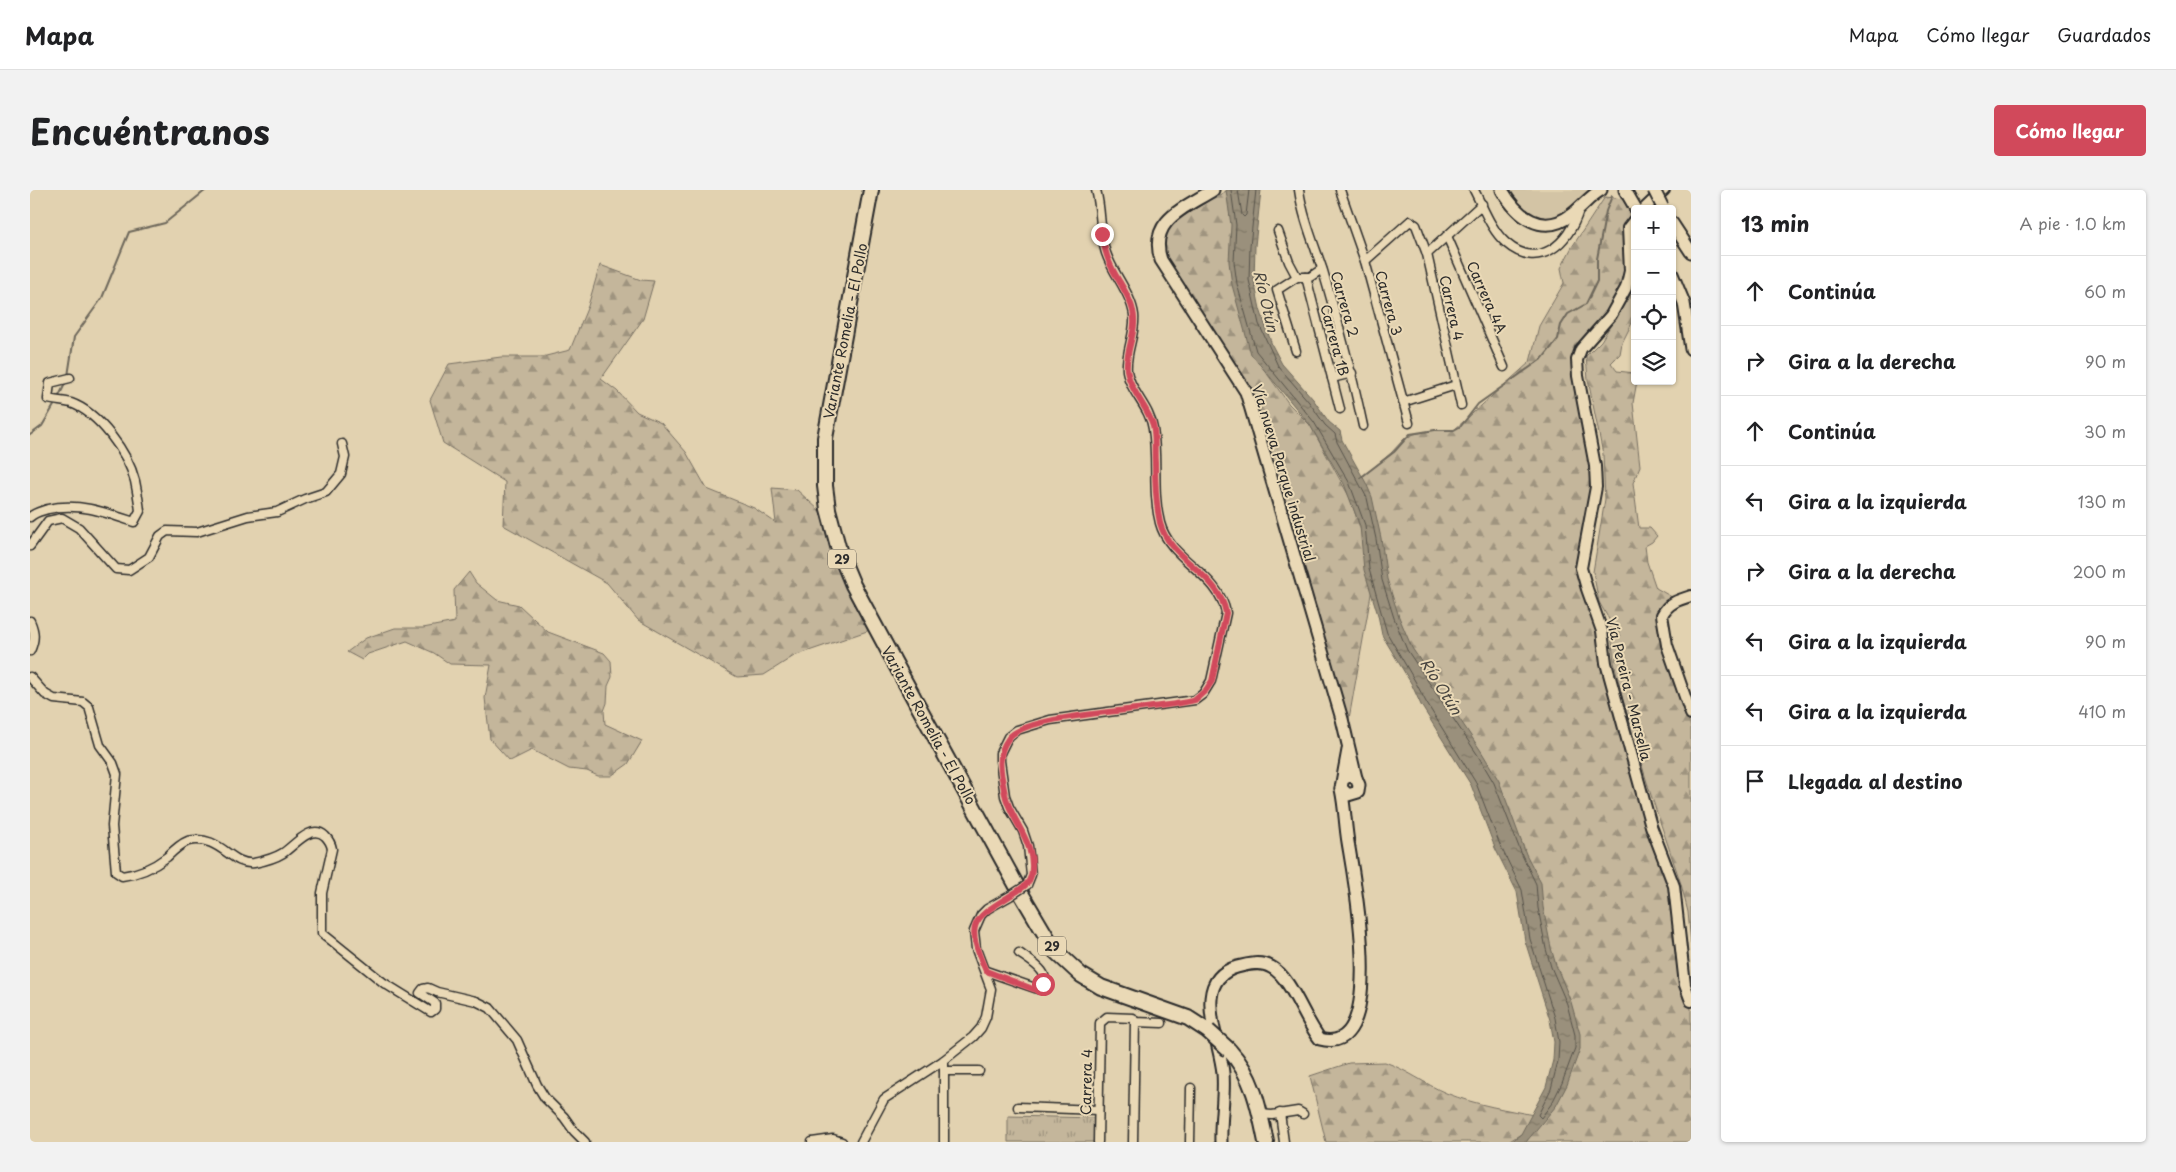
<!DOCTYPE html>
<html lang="es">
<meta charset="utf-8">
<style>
body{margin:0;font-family:"Playpen Sans",sans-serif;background:#f2f2f2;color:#202124}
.controls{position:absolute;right:15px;top:15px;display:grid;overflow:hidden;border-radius:5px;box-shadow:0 1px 4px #0004}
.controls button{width:45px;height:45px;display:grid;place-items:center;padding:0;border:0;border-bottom:1px solid #e0e0e0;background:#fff;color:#202124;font:25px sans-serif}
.stop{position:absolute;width:15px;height:15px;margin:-11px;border:4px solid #d1495b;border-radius:50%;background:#fff}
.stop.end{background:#d1495b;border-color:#fff;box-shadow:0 1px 5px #0008}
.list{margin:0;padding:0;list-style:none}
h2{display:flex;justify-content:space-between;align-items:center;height:65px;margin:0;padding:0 20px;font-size:21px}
h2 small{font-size:16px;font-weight:400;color:#757577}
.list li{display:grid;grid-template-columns:32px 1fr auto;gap:15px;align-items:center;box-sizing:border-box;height:70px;padding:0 20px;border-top:1px solid #e0e0e0}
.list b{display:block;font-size:19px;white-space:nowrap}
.list em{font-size:16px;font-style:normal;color:#757577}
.icon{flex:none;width:28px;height:28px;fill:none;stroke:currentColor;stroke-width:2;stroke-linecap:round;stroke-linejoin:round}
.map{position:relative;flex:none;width:1661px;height:952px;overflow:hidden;border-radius:5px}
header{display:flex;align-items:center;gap:30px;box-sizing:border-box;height:70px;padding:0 25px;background:#fff;border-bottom:1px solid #e0e0e0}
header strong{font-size:24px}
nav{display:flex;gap:28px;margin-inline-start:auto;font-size:18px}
.intro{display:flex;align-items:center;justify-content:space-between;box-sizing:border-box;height:120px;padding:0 30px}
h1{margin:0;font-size:35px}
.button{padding:12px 22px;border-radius:5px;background:#d1495b;color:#fff;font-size:18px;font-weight:700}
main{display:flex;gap:30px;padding:0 30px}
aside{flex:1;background:#fff;border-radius:5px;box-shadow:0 1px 4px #0004}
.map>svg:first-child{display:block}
.built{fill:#d3c4a5}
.grass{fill:url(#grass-tufts);stroke:#787063}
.forest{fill:url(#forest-firs);stroke:#787063}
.water{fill:url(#water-ripples);stroke:#6e685b}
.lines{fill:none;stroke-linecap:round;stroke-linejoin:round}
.shore{stroke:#57534b;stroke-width:1}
.stream{stroke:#6e685b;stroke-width:2}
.minor-casing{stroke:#2b2b2b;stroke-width:11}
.tertiary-casing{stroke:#2b2b2b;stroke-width:14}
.secondary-casing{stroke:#2b2b2b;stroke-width:15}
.trunk-casing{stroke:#2b2b2b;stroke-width:18}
.minor{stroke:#ead9b6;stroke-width:8}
.tertiary{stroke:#ead9b6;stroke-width:10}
.secondary{stroke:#ead9b6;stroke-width:11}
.trunk{stroke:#ead9b6;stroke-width:14}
.minor-bridge-casing{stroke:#2b2b2b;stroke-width:11;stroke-linecap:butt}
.secondary-bridge-casing{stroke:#2b2b2b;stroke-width:15;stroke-linecap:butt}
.trunk-bridge-casing{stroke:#2b2b2b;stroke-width:18;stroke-linecap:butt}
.minor-bridge{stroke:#ead9b6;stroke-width:8}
.secondary-bridge{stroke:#ead9b6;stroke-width:11}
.trunk-bridge{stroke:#ead9b6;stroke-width:14}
.route{stroke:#d1495b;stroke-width:6}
.labels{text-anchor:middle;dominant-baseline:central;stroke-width:4;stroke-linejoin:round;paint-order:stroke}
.shield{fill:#ead9b6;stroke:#645f55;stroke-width:1}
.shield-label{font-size:12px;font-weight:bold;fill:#2b2b2b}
.street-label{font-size:14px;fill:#2b2b2b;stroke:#ead9b6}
.water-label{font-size:15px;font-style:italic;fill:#47443f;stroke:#ead9b6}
</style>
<header>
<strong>Mapa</strong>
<nav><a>Mapa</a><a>Cómo llegar</a><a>Guardados</a></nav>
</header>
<div class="intro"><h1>Encuéntranos</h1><a class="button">Cómo llegar</a></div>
<main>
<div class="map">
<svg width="1661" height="952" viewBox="0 0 1661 952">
<defs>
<pattern id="grass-tufts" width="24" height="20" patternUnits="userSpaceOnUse" patternTransform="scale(1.25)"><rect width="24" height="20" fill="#c4b69b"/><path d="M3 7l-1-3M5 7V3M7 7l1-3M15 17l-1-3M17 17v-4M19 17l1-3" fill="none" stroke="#9f947f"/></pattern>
<pattern id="forest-firs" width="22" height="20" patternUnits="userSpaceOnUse" patternTransform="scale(1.25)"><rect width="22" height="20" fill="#c4b69b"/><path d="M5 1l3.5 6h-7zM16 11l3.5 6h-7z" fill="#9f947f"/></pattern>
<pattern id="water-ripples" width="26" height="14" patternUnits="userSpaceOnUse" patternTransform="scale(1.25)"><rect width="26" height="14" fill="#9a907b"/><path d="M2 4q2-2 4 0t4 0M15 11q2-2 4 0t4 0" fill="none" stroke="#7e7665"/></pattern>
</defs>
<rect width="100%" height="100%" fill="#e2d2b0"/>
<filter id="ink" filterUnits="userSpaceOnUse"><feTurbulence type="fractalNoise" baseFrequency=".02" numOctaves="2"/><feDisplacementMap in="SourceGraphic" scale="10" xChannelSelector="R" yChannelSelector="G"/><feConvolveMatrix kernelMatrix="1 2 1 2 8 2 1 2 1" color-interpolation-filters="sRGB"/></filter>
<g filter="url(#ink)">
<path class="built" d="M1472,0h93l-25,26 -32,7z"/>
<path class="grass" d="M978,926l90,2v24h-90z"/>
<g class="forest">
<path d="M1198,0l29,170 32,44 21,21 40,73 20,60 -15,-75 36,-30 13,-14 10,-5 21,-4h19l76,-68 9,-36 25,-43 -3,-15 11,-21 33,-50 19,2 11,19 -3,7 3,3v13l-2,-14 -10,65 -42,57 -3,27 18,111 -15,81 25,95 68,223 17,115v141h-165l50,-86 -45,-156 -96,-195 -59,-139 -29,164 -101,-338 -88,-141 12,-28z"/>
<path d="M570,75l41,15 13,1 -11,38 -42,60 16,12 20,21 24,11 25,29 21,37 47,19 22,15 -4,-35 25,2 34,31 45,107 -82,28 -30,19 -27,2 -99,-57 -31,-37 -104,-58 2,-43 -62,-39 -13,-43 19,-36 52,-7h41l28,-7 18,-44z"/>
<path d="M1605,96v31l-13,26 -2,11 -9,9 6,8 18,2v8h2l-4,22 7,63 -7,17 6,45h11l7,8 -5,6 -7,4 2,16 9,26 21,12 -11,8 1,37 24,83v216l-3,-32 -7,-28 -33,-98 -26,-89 -8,-35 -4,-41 -11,-19 -6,-30 12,-73 -2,-45 -15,-74 -2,-24 15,-15z"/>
<path d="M439,382l7,11 21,17 22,5 29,27 56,21 7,8 1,16 -4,9 -1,17 -3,8 1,13 37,17 -14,23 -17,12h-13l-11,-5 -18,-2 -37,-19 -22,11 -20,-22 -5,-41 6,-33 -41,-1 -16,-11 -27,-12 -39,13 -6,6 -15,-8 19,-14 29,-10h28l32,-6 -1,-32z"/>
<path d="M1355,872c22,8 40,22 61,31 30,12 62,17 93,23l-18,18 -13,8h-182l-16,-66 39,-13z"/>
</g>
<path class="water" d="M1196,0h35l-6,56 -1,34 6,29 12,36 10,19 31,35 16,23 11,9 2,9 24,43 6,14 9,41 6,41 12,38 13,31 69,103 18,30 27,73 15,29 2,24 8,41 5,17 15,37 9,32v15l-13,36 -11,21 -30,36h-15l10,-8 25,-47 7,-27 1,-18 -4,-22 -25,-79 -8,-49 -22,-44 -24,-63 -50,-80 -10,-22 -29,-48 -4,-20 -14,-45 -4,-44 -16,-42 -34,-59 -59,-71 -19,-69 -3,-23 2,-37z"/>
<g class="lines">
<g class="shore">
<path d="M1201,0l5,35 -2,37 3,22 19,67 58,71 35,60 16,43 4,44 18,64 28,48 11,21 50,81 24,62 22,45 8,49 25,79 4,24 -1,19 -7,28 -13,26 3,3 11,-15 10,-20 13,-35v-13l-8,-31 -16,-37 -5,-18 -8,-41 -2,-24 -14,-29 -28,-72 -17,-29 -70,-104 -13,-32 -12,-38 -6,-41 -9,-41 -30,-56 -2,-8 -10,-9 -16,-23 -31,-36 -19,-42 -10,-44 1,-34 6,-56"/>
<path d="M1208,0l4,25 2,2 2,-2 3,-25"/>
</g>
<g class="stream">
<path d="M38,186l6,-39 28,-39 27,-66 36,-9 41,-33"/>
<path d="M28,208l9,-18"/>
<path d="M0,245l12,-9 14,-24"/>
<path d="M1330,288l34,-26 16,-18 25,-4h19l7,-4 17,-22 65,-46 15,-19 3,-14 7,-11 18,-10 11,-23v-22l9,-48 6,-15"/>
</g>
<g class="minor-casing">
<g id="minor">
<path d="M1269,0c4,28 15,54 24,81 15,51 29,103 40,155"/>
<path d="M1310,0l25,71 44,162"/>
<path d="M1444,0c9,17 17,40 32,53 32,28 63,1 73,-33"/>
<path d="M1248,41l11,31 8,15"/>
<path d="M1417,46l57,131"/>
<path d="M1397,64l55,-50"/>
<path d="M1335,71l45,-40 6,4 11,29 34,151"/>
<path d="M1276,87l34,132"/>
<path d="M1266,161l-19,-61 20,-13h13l12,-8"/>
<path d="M1302,188l20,-5"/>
<path d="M1373,212l53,-17"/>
<path d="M0,327c5,-5 12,-6 18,-8 30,-7 57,3 86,13l6,-11c-1,-10 -3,-20 -5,-30 -7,-28 -36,-68 -64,-78 -7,-2 -15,-2 -23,-4l2,-16 20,-5"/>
<path d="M0,356l18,-25 14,-3 17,10 37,41 13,1 20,-13 11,-21 7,-5 30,1 51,-16 29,-4 28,-13 21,-7 15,-18 4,-17 -3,-13"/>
<path d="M0,431c5,11 5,19 0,30"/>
<path d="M0,487l15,17 9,5 29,3 6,5 11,38 13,18 4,11 -5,52 4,46 6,4c16,-2 32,-9 45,-19 6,-6 13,-13 21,-16 33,-7 42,25 66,22 10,-2 21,-5 29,-10 11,-7 28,-30 42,-17 4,4 6,7 7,13l-10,44v40l62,50 47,29 4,-3v-6l-15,-10 3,-4 5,-1 9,4 39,9 14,7 27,32 20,45 8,13 19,19 10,14 11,11"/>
<path d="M997,695l4,-10 -3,-29 -5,-15 -14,-24 -4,-11 -5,-35v-8l8,-16 9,-7 33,-10 145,-20 8,-6 8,-13 15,-68c-7,-40 -56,-52 -66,-90 -8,-31 -2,-63 -7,-94 -3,-22 -23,-37 -26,-58 -2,-19 9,-37 7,-56 -3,-22 -21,-41 -28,-62 -7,-20 -4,-42 -10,-63"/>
<path d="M956,781l52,18c19,-14 -8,-28 -19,-36"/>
<path d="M914,881h35"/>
<path d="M988,917l80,3"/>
<path d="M1250,923l4,29"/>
<path d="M1230,924l12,1 26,-4 5,3"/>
<path d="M782,952l21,-3 9,3"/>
<path d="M831,952l23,-43 60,-39 29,-23 8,-9 5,-11 5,-28 -15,-40 -2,-18 7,-16 6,-6 23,-13"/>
<path d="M914,952v-82"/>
<path d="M1068,952l2,-119 7,-6 26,1 2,4 27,1"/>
<path d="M1103,952l2,-120"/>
<path d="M1160,952l1,-54"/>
</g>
</g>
<g class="tertiary-casing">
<g id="tertiary">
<path d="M1614,19l20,-19"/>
<path d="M1605,29l-7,9 2,43 -4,17 -15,27 -30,34 -4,11 1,16 17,90 1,21 -15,81 6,21 15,42 4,32 45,163 23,60 11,99 6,16"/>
<path d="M1661,406c-13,4 -23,7 -29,19l5,30 24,69"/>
</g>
</g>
<g class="secondary-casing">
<g id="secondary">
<path d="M1183,0c-28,18 -65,30 -52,70l85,132 96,327 14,59"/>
<path d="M1472,0c15,26 40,47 69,25 11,-8 19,-19 30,-25"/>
<path d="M1595,0l11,19"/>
<path d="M1642,33l19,29"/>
<path d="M1642,84l12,29 7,46"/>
<path d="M1313,589l6,-3 7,2 3,7 -1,7 -10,3 -7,-7 7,-38"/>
<path d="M1191,952c-1,-23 4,-46 2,-69 -3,-34 -33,-93 14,-106 11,-3 24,-6 34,0 20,10 34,54 49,72 70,20 33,-165 28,-197 -3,-18 -3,-35 -7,-53"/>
</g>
</g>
<g class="trunk-casing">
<g id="trunk">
<path d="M841,0l-46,248v48l3,23 12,45 13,31 51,95 115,210 36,61 26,24 20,12 87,31 20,13"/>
<path d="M1199,860c24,26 30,57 37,92"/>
</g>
</g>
<use href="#minor" class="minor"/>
<use href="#tertiary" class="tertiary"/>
<use href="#secondary" class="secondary"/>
<use href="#trunk" class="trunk"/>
<g class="minor-bridge-casing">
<path id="minor-bridge" d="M980,706l17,-11"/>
</g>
<g class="secondary-bridge-casing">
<path id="secondary-bridge" d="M1624,0l8,16"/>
</g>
<g class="trunk-bridge-casing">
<path id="trunk-bridge" d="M1178,841l21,19"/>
</g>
<use href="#minor-bridge" class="minor-bridge"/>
<use href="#secondary-bridge" class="secondary-bridge"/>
<use href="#trunk-bridge" class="trunk-bridge"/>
</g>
</g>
<g class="lines" filter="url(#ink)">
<path class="route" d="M1013,794l-5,6 -5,-1 -47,-18c-23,-51 -12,-52 30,-79 7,-5 13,-8 15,-16 7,-32 -21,-56 -26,-82 -4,-19 -9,-39 3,-55 18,-27 151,-28 187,-39l11,-10 6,-9 14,-68c-7,-40 -56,-52 -66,-90 -4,-19 -5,-41 -5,-61 -1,-12 1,-25 -2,-37 -6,-19 -23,-34 -26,-55 -2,-20 11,-39 6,-59 -3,-15 -13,-27 -20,-41 -6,-11 -9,-23 -11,-36"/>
</g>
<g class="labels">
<g class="shield">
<rect x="798" y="359.5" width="28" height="19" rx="4"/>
<rect x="1008" y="746.5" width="28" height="19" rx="4"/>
</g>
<g class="shield-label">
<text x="812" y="369">29</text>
<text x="1022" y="756">29</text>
</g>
<g class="street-label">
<text transform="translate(1457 107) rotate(66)">Carrera 4A</text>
<text transform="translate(1359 113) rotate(75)">Carrera 3</text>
<text transform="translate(1315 114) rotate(74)">Carrera 2</text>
<text transform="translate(1422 118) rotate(77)">Carrera 4</text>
<text transform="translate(815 141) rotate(-79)">Variante Romelia - El Pollo</text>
<text transform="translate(1305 150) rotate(75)">Carrera 1B</text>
<text transform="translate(1254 283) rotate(73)">Vía nueva Parque industrial</text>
<text transform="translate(1599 499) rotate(76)">Vía Pereira - Marsella</text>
<text transform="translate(899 535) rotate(61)">Variante Romelia - El Pollo</text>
<text transform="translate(1056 892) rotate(-89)">Carrera 4</text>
</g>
<g class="water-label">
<text transform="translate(1237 111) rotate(77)">Río Otún</text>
<text transform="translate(1412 496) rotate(58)">Río Otún</text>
</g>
</g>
</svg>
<div class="controls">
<button>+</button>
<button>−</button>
<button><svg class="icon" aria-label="locate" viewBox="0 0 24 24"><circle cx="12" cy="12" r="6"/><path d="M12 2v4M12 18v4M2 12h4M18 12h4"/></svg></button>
<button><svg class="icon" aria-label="layers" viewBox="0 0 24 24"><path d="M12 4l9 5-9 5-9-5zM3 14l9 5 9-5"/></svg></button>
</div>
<div class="stop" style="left:1013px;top:794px"></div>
<div class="stop end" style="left:1072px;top:44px"></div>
</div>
<aside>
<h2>13 min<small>A pie · 1.0 km</small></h2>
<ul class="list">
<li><svg class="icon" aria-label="ahead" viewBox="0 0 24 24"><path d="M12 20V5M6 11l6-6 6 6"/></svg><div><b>Continúa</b></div><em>60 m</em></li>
<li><svg class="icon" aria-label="right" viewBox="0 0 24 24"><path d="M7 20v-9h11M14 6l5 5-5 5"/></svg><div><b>Gira a la derecha</b></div><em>90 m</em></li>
<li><svg class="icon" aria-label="ahead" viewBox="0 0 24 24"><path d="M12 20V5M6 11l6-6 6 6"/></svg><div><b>Continúa</b></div><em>30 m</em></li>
<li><svg class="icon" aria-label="left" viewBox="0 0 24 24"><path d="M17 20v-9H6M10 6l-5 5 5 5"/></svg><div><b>Gira a la izquierda</b></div><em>130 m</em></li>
<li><svg class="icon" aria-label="right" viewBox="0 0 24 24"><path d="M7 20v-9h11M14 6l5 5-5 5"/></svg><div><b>Gira a la derecha</b></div><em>200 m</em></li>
<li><svg class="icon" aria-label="left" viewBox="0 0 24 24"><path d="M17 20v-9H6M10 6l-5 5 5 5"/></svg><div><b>Gira a la izquierda</b></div><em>90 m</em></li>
<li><svg class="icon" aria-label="left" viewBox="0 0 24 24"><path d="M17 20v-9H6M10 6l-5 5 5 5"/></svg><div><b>Gira a la izquierda</b></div><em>410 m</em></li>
<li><svg class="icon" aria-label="arrive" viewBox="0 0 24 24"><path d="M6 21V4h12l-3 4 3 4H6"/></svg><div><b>Llegada al destino</b></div></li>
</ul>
</aside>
</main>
